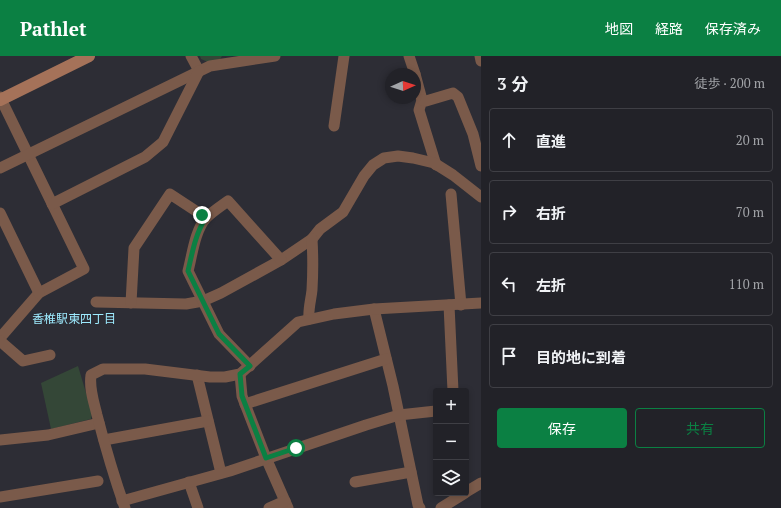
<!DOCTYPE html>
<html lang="ja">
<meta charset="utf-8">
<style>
body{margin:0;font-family:"PT Serif","Noto Sans JP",serif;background:#2e2f34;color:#f1f3f6}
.controls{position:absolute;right:12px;bottom:12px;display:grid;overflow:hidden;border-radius:4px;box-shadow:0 2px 6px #0003}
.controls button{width:36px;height:36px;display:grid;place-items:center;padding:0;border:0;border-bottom:1px solid #3f3f45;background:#222228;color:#f1f3f6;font:20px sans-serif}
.compass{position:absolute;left:385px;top:12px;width:36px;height:36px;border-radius:50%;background:#222228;box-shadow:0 2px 6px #0003;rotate:87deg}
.stop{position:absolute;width:12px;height:12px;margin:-9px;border:3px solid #0b8043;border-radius:50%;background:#fff}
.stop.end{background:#0b8043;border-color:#fff;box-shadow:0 1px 4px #0008}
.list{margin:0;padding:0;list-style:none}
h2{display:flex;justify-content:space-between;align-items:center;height:52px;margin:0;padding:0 16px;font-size:17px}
h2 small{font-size:13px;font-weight:400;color:#a2a4a8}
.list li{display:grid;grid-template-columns:26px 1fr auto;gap:12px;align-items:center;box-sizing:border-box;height:64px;margin:0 8px 8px;padding:0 8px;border:1px solid #3f3f45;border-radius:4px}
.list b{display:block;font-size:15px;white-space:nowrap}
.list em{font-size:13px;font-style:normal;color:#a2a4a8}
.actions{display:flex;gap:8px;padding:12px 16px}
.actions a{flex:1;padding:9px 0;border:1px solid #0b8043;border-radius:4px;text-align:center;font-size:14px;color:#0b8043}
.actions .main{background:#0b8043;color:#fff}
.icon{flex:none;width:22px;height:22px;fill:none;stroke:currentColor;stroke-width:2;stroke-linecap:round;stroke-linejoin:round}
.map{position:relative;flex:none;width:481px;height:452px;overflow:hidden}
header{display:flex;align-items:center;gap:24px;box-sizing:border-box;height:56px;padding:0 20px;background:#0b8043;color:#fff}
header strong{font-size:19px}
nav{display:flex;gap:22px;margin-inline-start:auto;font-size:14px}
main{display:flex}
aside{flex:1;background:#222228}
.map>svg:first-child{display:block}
.green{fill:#344737}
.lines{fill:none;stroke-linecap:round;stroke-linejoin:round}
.street{stroke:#7a5a4a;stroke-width:11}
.secondary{stroke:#a57259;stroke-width:12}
.route{stroke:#0b8043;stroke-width:5}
.labels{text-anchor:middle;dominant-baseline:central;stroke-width:3;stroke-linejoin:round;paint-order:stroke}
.neighbourhood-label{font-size:12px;fill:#9deafe;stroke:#2d2d35}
</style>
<header>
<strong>Pathlet</strong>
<nav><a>地図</a><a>経路</a><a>保存済み</a></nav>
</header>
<main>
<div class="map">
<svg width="481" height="452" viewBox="0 0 481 452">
<rect width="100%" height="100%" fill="#2d2d35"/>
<g class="green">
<path d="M200,0h22l-3,5 -11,1 -7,-3z"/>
<path d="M78,310l14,47 -1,6 -40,10 -10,-46z"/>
</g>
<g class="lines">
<g class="street">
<path d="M191,0l8,15"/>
<path d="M409,0l6,18"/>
<path d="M480,0l1,5"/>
<path d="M415,18l7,26 -3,10 17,55"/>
<path d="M0,41l84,172 -45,24 -39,45"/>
<path d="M422,44l4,1 27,-8 5,4 15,37 8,32"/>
<path d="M334,70l10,-70"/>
<path d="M0,112l210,-102 65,-10"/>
<path d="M451,138l10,111"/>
<path d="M52,148l93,-47 18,-15 36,-71"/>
<path d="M0,157l39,80"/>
<path d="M96,246l90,2 17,-3 18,-8 60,-33 31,-21 8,-10 23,-17 21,-36 9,-11 11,-7 14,-2 15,2 21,5 19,12 28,22"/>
<path d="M131,247l3,-55 36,-54 32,21 3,4"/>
<path d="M449,249l4,86"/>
<path d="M374,253l19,77 25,119 2,3"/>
<path d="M309,263c-1,-10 2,-19 3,-29 1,-17 1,-34 0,-51"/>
<path d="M0,285l23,20 27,-6"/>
<path d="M250,310l-31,-32 -31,-63c4,-15 7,-41 18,-53 6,-6 15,-12 22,-17l53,59"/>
<path d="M240,318l2,22 24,62 22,50"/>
<path d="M197,319l24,98"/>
<path d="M245,348l141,-45"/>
<path d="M0,384l48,-5 51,-12"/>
<path d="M104,384l104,-19"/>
<path d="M189,426l9,26"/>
<path d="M355,426l56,-10"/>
<path d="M466,436l15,-9"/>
<path d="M0,441l98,-16"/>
<path d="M122,445l108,-30 136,-46 33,-10 37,-4"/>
<path d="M125,452c-11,-31 -20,-62 -28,-93 -3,-13 -8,-26 -6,-40l12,-6h42l65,8h15l15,-3 58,-52 36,-8 40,-5 107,-6"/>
<path d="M269,452l16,-7"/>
<path d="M441,452l24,-15"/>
</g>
<path class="secondary" d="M0,44l89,-44"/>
</g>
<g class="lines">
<path class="route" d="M202,159l3,4c-10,16 -13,35 -17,52l31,63 31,32 -10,8 2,22 24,62 30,-10"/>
</g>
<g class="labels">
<g class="neighbourhood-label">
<text x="74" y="262">香椎駅東四丁目</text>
</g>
</g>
</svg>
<div class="controls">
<button>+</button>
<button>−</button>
<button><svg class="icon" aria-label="layers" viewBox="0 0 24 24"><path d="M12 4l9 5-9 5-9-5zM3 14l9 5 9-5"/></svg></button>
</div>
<svg class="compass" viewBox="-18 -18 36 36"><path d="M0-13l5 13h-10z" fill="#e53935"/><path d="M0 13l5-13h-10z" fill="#a2a4a8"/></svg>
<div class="stop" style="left:296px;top:392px"></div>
<div class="stop end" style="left:202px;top:159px"></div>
</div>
<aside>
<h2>3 分<small>徒歩 · 200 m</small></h2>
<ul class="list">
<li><svg class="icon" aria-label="ahead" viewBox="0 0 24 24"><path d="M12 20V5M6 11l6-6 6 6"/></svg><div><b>直進</b></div><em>20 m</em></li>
<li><svg class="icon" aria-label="right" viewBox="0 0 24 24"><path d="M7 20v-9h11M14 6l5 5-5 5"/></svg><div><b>右折</b></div><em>70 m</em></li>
<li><svg class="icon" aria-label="left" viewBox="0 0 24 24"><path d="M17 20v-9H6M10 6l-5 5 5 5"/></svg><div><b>左折</b></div><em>110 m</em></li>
<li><svg class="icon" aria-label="arrive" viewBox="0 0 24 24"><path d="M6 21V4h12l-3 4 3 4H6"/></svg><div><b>目的地に到着</b></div></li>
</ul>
<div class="actions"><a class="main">保存</a><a>共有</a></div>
</aside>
</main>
